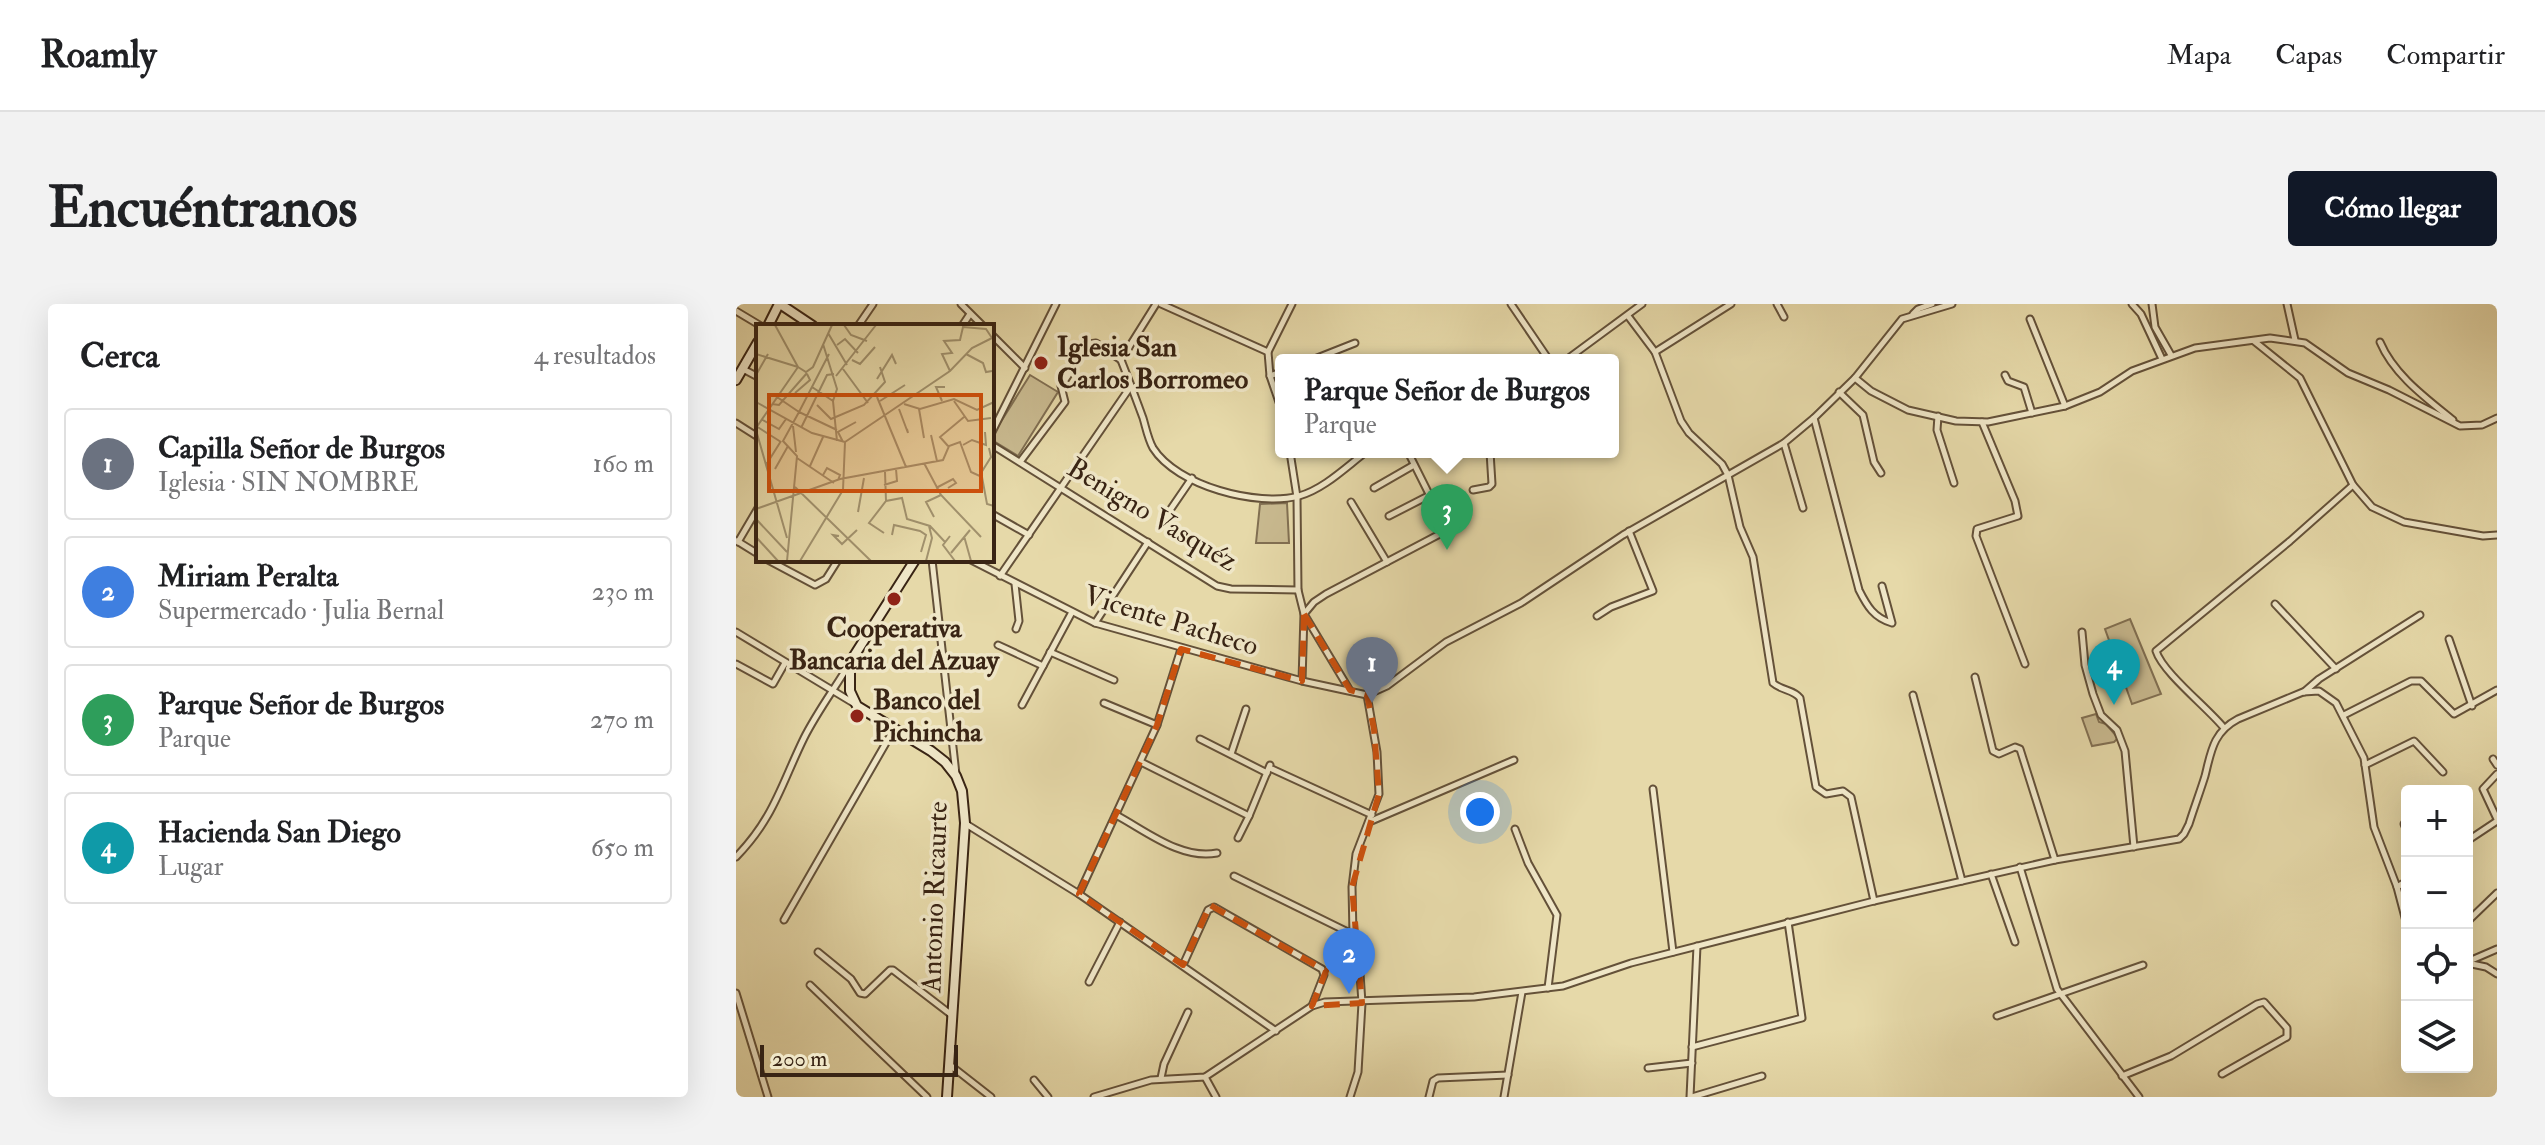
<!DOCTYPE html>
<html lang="es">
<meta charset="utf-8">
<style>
body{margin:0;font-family:"IM FELL Double Pica",serif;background:#f2f2f2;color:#202124}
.controls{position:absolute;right:24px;bottom:24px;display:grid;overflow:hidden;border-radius:8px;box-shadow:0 8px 32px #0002}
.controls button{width:72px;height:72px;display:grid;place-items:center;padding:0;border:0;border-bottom:2px solid #e0e0e0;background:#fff;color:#202124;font:40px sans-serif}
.scale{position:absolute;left:24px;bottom:20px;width:198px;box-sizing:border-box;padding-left:8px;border:4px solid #392414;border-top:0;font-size:22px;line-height:28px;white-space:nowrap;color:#392414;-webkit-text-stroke:6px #efe6c7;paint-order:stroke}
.you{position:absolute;left:744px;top:508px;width:28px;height:28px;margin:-20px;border:6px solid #fff;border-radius:50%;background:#1a73e8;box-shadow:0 0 0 12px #1a73e833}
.badge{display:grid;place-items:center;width:52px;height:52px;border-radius:50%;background:#111827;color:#fff;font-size:26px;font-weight:700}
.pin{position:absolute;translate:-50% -66px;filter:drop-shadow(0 2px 4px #0008)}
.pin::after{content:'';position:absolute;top:42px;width:28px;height:24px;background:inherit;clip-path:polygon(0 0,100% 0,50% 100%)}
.popup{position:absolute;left:539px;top:50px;width:344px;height:104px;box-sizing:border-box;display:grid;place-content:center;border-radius:8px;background:#fff;filter:drop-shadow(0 2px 6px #0005);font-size:26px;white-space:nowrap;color:#757577}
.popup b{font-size:30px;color:#202124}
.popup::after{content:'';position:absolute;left:50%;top:100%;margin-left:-16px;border:16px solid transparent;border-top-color:#fff}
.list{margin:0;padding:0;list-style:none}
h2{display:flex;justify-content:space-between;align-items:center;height:104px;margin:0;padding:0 32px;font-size:34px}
h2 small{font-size:26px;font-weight:400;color:#757577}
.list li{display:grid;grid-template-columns:52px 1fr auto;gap:24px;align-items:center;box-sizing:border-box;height:112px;margin:0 16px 16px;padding:0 16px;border:2px solid #e0e0e0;border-radius:8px}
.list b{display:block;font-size:30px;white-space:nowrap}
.list p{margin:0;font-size:26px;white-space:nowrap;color:#757577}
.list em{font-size:26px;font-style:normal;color:#757577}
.icon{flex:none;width:44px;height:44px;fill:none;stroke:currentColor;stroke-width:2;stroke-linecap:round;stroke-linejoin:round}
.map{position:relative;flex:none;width:1761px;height:793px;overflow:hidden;border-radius:8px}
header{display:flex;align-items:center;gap:48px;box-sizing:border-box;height:112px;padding:0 40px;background:#fff;border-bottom:2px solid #e0e0e0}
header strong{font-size:38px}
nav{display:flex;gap:44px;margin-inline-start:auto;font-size:28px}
.intro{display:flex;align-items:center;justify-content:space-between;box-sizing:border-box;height:192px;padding:0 48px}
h1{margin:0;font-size:56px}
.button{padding:20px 36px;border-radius:8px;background:#111827;color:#fff;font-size:28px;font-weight:700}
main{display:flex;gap:48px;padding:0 48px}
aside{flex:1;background:#fff;border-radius:8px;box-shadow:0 8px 32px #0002}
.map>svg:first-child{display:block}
.green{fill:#c9ba90;stroke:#816f52;stroke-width:2}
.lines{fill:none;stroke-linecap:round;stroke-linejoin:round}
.minor-casing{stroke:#645139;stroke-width:9}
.secondary-casing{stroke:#392414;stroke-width:12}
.minor{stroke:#efe6c7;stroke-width:5}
.secondary{stroke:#efe6c7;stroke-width:8}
.marked{fill:none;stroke:#ce510d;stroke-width:6;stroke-dasharray:16 10;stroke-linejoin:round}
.poi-dot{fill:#8f2418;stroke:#efe6c7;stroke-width:3}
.labels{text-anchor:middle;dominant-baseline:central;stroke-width:7;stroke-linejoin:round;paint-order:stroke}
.poi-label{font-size:28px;font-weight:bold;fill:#392414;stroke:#efe6c7;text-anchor:start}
.street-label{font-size:28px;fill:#392414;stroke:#efe6c7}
.inset-road{fill:none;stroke:#a1916d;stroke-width:2}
.view{fill:#ce510d;fill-opacity:0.15;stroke:#ce510d;stroke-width:4}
.inset-edge{fill:none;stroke:#392414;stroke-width:4}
</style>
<header>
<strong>Roamly</strong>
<nav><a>Mapa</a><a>Capas</a><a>Compartir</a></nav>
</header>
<div class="intro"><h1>Encuéntranos</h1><a class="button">Cómo llegar</a></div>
<main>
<aside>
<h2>Cerca<small>4 resultados</small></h2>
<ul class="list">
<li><span class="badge" style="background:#6b7280">1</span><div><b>Capilla Señor de Burgos</b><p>Iglesia · SIN NOMBRE</p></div><em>160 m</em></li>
<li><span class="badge" style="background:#3f7fe0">2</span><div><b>Miriam Peralta</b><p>Supermercado · Julia Bernal</p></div><em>230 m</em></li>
<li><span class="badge" style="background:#2e9e5b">3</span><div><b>Parque Señor de Burgos</b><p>Parque</p></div><em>270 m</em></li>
<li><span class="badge" style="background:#0f9aa8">4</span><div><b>Hacienda San Diego</b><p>Lugar</p></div><em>650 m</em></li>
</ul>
</aside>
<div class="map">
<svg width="1761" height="793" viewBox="0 0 1761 793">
<rect width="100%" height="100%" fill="#e6d9a9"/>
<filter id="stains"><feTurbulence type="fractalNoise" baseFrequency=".0025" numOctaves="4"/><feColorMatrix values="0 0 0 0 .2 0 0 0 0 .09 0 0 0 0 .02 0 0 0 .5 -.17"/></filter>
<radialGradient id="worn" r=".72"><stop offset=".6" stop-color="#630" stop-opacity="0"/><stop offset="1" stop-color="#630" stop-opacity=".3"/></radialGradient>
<g class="green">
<path d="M294,71l28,17 -40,64 -26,-16v-4z"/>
<path d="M551,199l2,40h-33l4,-39z"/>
<path d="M1394,315l31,75 -29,10 -27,-75z"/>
<path d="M1360,410l3,8 7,2 12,14 -4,4 -22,4 -10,-28z"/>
</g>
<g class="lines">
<g class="minor-casing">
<g id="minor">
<path d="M225,0l22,22"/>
<path d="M420,0l-35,56c8,20 15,39 22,58 3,10 5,21 10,30 24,38 104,59 146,48 25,-7 47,-29 67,-44"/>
<path d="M425,0l107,48"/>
<path d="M775,0l38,56"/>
<path d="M1041,0l7,13"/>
<path d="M1396,0l9,10 21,45"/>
<path d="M1416,0l3,23 16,28"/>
<path d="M1551,0l8,36"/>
<path d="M0,7l25,15"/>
<path d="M1177,10l5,-5 14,-5"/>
<path d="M892,12l27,36 26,69 8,12 33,31 6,11 12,52 13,30 20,126c9,8 20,6 27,15l16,89 10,7 17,-3 8,6 23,104"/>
<path d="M1294,15l35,87"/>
<path d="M122,22l15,-22"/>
<path d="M226,22l8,-12"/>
<path d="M256,31l33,33"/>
<path d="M1518,37l46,37 53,107 19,22 32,15 79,14 14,-1"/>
<path d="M1644,38c14,33 46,56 73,78"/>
<path d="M919,48l76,-48"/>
<path d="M576,56l43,-17"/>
<path d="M830,56l76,-56"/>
<path d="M7,65l15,8"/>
<path d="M1269,71l3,6 16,6 8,26"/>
<path d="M534,72l11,-4"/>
<path d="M1119,74l16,13 37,19 48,11 32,1 77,-16 35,-14 32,-21 63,-23 75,-10 35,5 43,30 41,17 71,36 22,-1 15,-7"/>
<path d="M1103,88l24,23 11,47 7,11"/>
<path d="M545,104l-11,-32 -2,-24 24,-48"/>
<path d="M1202,112l-1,14 17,53"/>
<path d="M1078,114l45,172c8,16 15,28 33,33l-10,-37"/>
<path d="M1246,118l33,79 3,15 -41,13 -1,7 49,128"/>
<path d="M0,119l22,14"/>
<path d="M256,128l64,-128"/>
<path d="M1048,139l19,65"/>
<path d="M256,141l225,141 14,3 67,1"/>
<path d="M554,148l7,45 1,93 6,24 -2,67"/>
<path d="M672,148l39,78"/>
<path d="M284,158l45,-60 -4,-16 28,-42 7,-1 25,17"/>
<path d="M638,184l40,-23"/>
<path d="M737,186l16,-3 3,-3 -2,-32"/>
<path d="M615,198l36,60"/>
<path d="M256,210l37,21"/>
<path d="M430,212l26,-38"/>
<path d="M653,212l41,-21"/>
<path d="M1,237l21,13"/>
<path d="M2,238l20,-34"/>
<path d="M32,256l47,25 11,-6 12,-19"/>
<path d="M196,256l24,214"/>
<path d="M235,256l124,63 207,58 65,14"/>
<path d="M264,272l131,-190"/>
<path d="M279,280l4,37 -3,8"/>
<path d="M1539,300l61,65"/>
<path d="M861,312l14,-9 42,-16 -24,-60"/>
<path d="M359,319l53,-81"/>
<path d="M0,328l119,72"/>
<path d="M1346,328l3,33 8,29 8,21 16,15 8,21 9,96"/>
<path d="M1713,335l23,67"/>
<path d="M262,341l45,21"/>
<path d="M314,348l64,28"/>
<path d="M0,360l37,20 12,-21"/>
<path d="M1239,373l18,74 6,3 16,-7 5,2 35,111"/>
<path d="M613,385l-45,-75 10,-12 12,-8 129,-68"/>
<path d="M1568,388l15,-13 101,-64"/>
<path d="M631,391l20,-9 59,-44 75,-39 102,-68 161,-92 30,-25 41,-40 47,-59 50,-15"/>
<path d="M1177,391l49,186"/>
<path d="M368,399l53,22"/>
<path d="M286,401l50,-93"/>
<path d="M1608,411l67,-34h10l33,33 43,-24"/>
<path d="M1488,424c-16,-20 -61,-55 -68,-77l134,-110 63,-56"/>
<path d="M464,435l67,34"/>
<path d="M495,450l15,-45"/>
<path d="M1757,455l4,6"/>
<path d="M405,458l108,54 -11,22"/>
<path d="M1629,461l49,-24 29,31"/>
<path d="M536,465l100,46"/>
<path d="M1761,470l-14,15 14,30"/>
<path d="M917,485l20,163"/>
<path d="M380,511c30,16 65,45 101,38"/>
<path d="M513,512l21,-51"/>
<path d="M633,518l145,-62"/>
<path d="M230,520l113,70 197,137"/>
<path d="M1668,520l3,7"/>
<path d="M779,525l13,34 29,52 -9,73"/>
<path d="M1731,537l30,-20"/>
<path d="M0,553c38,-39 45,-72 68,-119 13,-26 31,-50 46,-75"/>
<path d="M1284,563l37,122 82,108"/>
<path d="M1255,570l24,68"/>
<path d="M498,572l118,58"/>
<path d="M1661,583l10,-6"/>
<path d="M343,590l78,-169 24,-76"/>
<path d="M48,616l110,-191"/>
<path d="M1731,618l30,-29"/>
<path d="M82,648l33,27 9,14 5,1 25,-24h3l60,46"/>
<path d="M1731,658l30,-13"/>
<path d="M1731,659l19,4 11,7"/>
<path d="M447,661l25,-55 6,-3 108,62 2,6 -12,31"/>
<path d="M353,678l31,-60"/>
<path d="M74,681l117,112"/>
<path d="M0,689l32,104"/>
<path d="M1261,712l146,-51"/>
<path d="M956,743l110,-29 -14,-96"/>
<path d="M214,761l41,32"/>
<path d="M912,764l44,-5"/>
<path d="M1386,772l49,-20 86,-52 7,-2 23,26v9l-65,37"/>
<path d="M469,773l11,20"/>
<path d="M425,774l3,-14 24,-52"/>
<path d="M298,776l14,17"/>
<path d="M358,793l57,-17 54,-3 107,-71 13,-4 149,-5 89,-11 68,-23 243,-62 181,-41 124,-21 5,-5 5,-10c5,-16 11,-32 16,-48 6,-24 8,-44 33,-57l65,-27 16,-1 17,12 28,55 10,69 23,60 10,38"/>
<path d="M614,793l8,-25 4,-69 -3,-44 -6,-24 -1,-48 4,-33 23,-60 -2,-42 -10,-57"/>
<path d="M693,793l4,-16 5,-3 70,-3"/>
<path d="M768,793l18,-105"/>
<path d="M954,793l7,-151"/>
<path d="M956,793l70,-21"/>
</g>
</g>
<g class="secondary-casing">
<g id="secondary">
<path d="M44,0l33,22"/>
<path d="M32,22l11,-22"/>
<path d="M0,76l22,-38"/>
<path d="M179,256l-61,96 -4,16v19l7,15 74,45 14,11 11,14 6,15 3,32 -18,274"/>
</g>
</g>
<use href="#minor" class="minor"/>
<use href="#secondary" class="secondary"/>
</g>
<path class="marked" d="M568,310l46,76 17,5 7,34 5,65 -27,93 10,116 -50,3 14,-35 -116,-66 -27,60 -104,-71 78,-169 24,-76 121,32z"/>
<g class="poi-dot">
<circle cx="305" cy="59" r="8"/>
<circle cx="158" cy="295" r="8"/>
<circle cx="121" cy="412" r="8"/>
</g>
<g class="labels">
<g class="poi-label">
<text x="321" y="43">Iglesia San<tspan x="321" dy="32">Carlos Borromeo</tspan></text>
<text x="158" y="324" text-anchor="middle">Cooperativa<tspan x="158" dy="32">Bancaria del Azuay</tspan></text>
<text x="137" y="396">Banco del<tspan x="137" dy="32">Pichincha</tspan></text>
</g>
<g class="street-label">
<text transform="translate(416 211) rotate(31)">Benigno Vasquéz</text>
<text transform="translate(435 317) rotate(17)">Vicente Pacheco</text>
<text transform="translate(199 593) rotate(-88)">Antonio Ricaurte</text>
</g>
</g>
<g transform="translate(20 20)">
<rect width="238" height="238" fill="#e6d9a9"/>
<path class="inset-road" d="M19,1l23,42M88,1l7,10 16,6M72,9l19,32M67,20l14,45 -4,12 4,40M81,21l8,-6 13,14M0,30l42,13M73,30l-30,58 38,18M210,30l17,9 3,9 6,-1M96,36l8,4 15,-17M87,45l25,34M0,51l12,-21M80,52l40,-51M121,55l15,-24 4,9M56,63l21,14M39,69l15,-13 -3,-6M18,71l25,17 -16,29 14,15 -10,105M121,73l29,70M124,77l25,-16M186,77l-6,-14h9M198,77l14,20 23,-3M0,78l56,31 33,9M16,80l7,1 28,-32M148,80l16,5 34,-10 23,11 17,-8M61,81l14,14 33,-14 21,-23 -5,-15M143,85l9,24 -1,-4M163,85l5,29M5,95l18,10 7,-10M0,102l25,16M37,102l3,26M0,104l42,-61 8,5 7,-5 19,-42M45,104l26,-53 7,-1M0,106l31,108M175,111l6,26M87,118l-5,-10 18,-10M89,118l105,-71 22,-23 20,-10 -6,-9 -23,-2 -3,13 -16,1 8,12 -10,1 8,17M207,121l9,-5 14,5 -1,-13M192,122l-8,-9 24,-20M41,134l37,25M168,139l17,32 40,42M10,141l15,-24M54,142l13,-29M19,145l13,-23M129,148l1,29M225,149l10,-16 -2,-9M67,151l4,-7 13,7 -2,5M128,161l13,-4 -1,-12M39,163l76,74M180,164l17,-9 3,4 -8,5M0,185l84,-30 103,-19 6,-14 11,-4 11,30 11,5 5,27 7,2M102,188l6,-34M178,193l-8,-15 15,-7M0,195l31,33M128,209l-15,-10 17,-22 16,-3 5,21 23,7 15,16M136,211l2,-10 26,6 6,4 -5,17M83,212l-6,-1 9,9 15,-14M194,212l-7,9 12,16M208,212l7,25M0,213l22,24M195,229l19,-23M44,237l43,-71 2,-48M170,237l6,-23 -3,-12"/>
<path class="view" d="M13,71h212v96h-212z"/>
<rect width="238" height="238" class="inset-edge"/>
</g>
<rect width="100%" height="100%" filter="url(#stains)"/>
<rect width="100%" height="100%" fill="url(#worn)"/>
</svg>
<div class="controls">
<button>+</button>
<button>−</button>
<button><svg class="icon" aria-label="locate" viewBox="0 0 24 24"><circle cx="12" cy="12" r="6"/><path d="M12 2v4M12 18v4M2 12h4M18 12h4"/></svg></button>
<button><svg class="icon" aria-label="layers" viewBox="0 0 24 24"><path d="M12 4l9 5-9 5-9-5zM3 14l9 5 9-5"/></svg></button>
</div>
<div class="scale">200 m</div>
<div class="you"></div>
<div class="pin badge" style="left:636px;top:399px;background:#6b7280">1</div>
<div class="pin badge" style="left:613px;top:690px;background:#3f7fe0">2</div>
<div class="pin badge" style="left:711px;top:246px;background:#2e9e5b">3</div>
<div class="popup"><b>Parque Señor de Burgos</b>Parque</div>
<div class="pin badge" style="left:1378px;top:401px;background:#0f9aa8">4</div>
</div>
</main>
